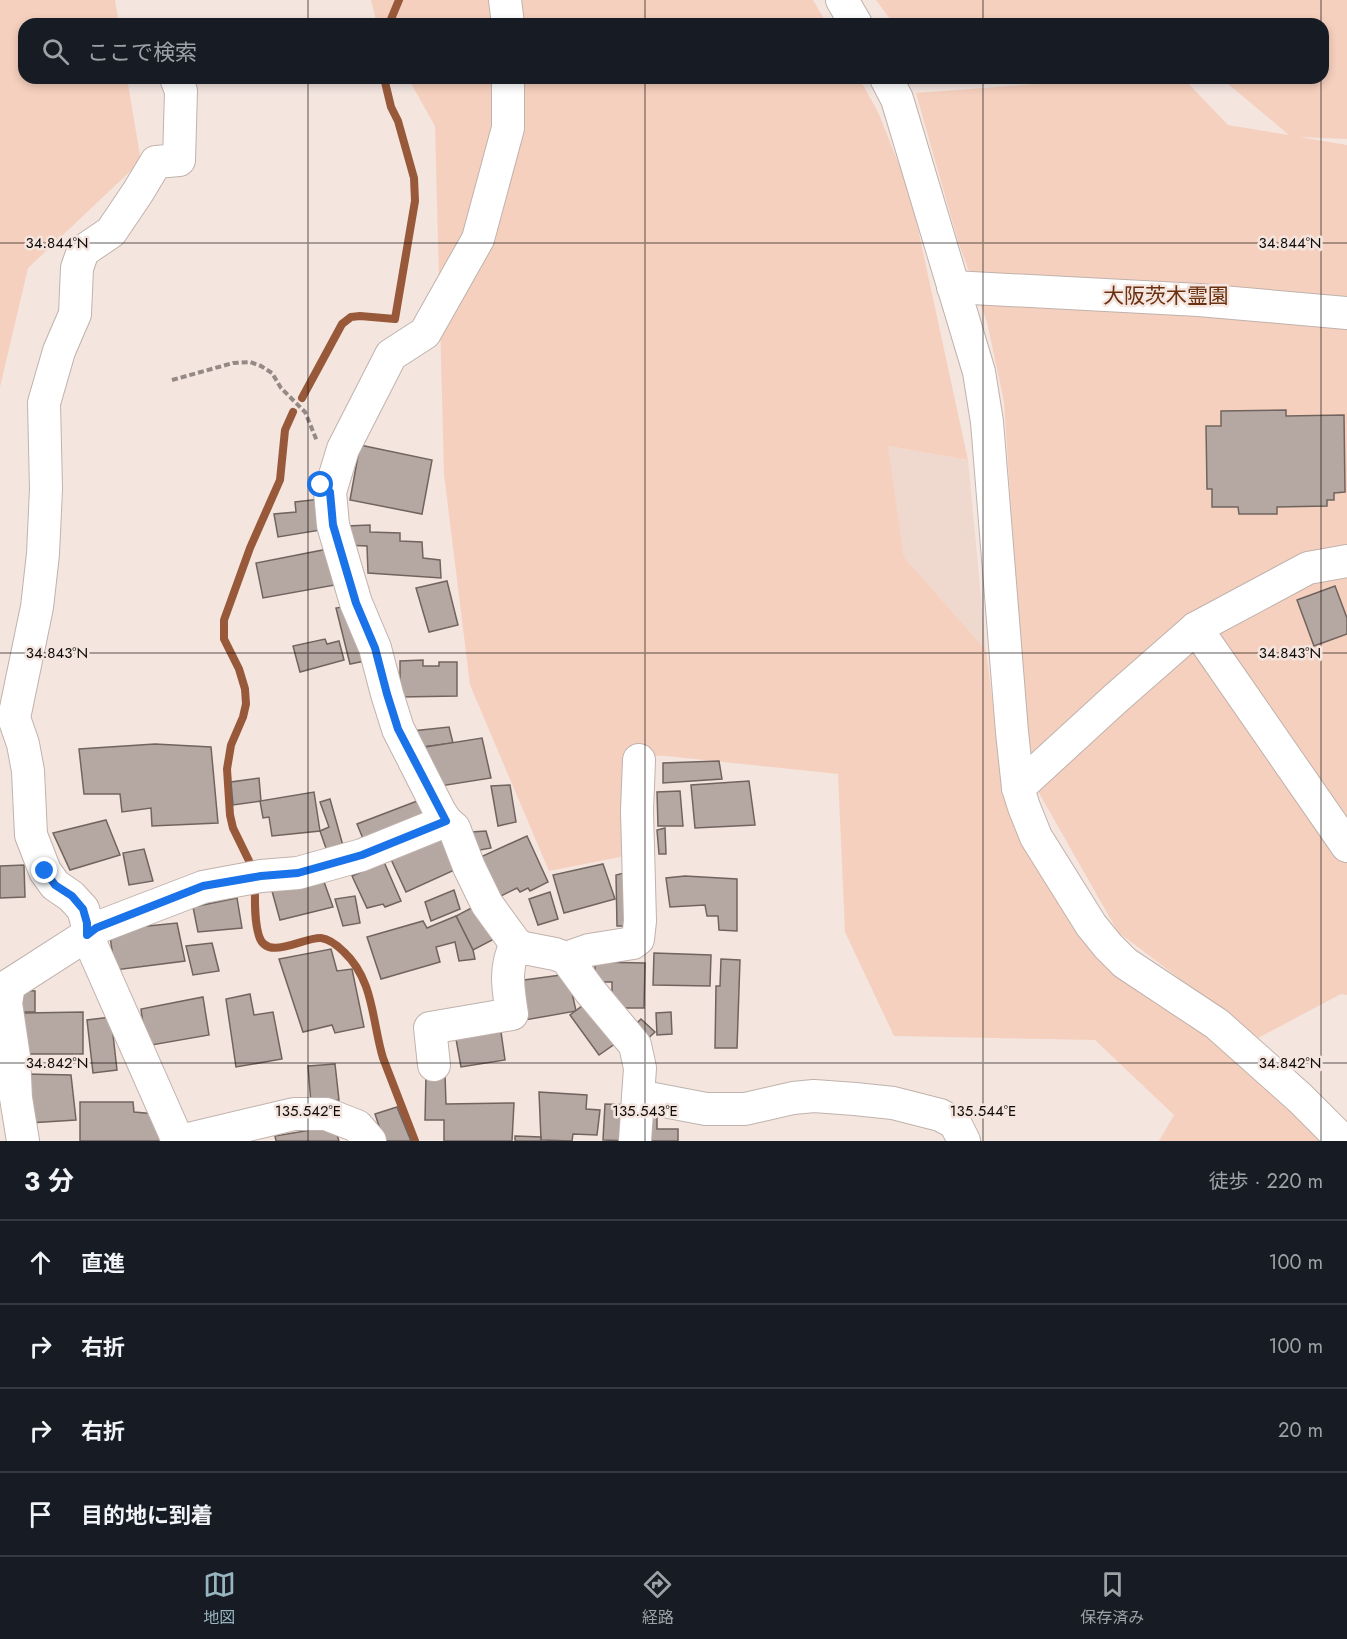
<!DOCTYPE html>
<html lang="ja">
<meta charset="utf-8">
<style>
body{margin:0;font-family:Jost,"Noto Sans JP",sans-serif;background:#242831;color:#f1f3f6}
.stop{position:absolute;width:18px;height:18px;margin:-14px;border:4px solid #1a73e8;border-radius:50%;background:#fff}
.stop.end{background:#1a73e8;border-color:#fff;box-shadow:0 2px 6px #0008}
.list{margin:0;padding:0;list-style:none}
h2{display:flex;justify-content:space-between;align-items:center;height:78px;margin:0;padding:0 24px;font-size:26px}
h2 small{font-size:20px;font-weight:400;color:#9ea1a6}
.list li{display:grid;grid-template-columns:39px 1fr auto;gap:18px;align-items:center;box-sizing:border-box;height:84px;padding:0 24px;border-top:2px solid #363941}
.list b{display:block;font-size:22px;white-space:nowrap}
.list em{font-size:20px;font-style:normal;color:#9ea1a6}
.icon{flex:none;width:33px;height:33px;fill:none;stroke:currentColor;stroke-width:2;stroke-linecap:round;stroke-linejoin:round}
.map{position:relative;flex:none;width:1347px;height:1141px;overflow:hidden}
.search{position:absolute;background:#171b24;box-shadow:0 3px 9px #0003;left:18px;right:18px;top:18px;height:66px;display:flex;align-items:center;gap:15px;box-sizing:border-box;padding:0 21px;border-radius:18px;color:#9ea1a6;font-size:22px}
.sheet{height:414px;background:#171b24}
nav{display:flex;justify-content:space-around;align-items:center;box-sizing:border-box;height:84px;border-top:2px solid #363941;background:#171b24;font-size:16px;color:#9ea1a6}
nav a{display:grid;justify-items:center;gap:3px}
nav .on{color:#97b4c0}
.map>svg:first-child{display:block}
.built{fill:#efd9cf}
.green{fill:#f6d0be}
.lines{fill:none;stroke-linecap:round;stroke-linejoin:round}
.stream{stroke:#98593a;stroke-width:8}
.building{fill:#b5a7a1;stroke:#71645f;stroke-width:1.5}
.minor-casing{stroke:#c0b2ac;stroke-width:34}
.path{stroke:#948985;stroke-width:4;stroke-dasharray:6 3;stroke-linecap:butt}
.minor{stroke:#fff;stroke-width:32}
.route{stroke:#1a73e8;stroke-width:8}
.ticks{fill:none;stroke:#0f0b09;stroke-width:1.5;stroke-opacity:0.45}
.labels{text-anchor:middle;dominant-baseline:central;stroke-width:5;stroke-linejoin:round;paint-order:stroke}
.park-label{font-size:21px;fill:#6a3010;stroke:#f4e5df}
.ticks-label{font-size:15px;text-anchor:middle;fill:#0f0b09;stroke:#f4e5df;stroke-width:5;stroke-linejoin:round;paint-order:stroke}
</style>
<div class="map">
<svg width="1347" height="1141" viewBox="0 0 1347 1141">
<rect width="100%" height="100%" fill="#f4e5df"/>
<path class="built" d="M887,446l81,14 18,190 -82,-93z"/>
<g class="green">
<path d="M0,0h115l4,24h-95v54h103l14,83 -113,107 -28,119z"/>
<path d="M371,0h442l14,24h-450z"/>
<path d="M876,0h471v139l-48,-2 48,8v850l-6,-1 -83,44 -140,-106 -79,-139 -9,-38 -14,-168 -12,-185 -17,-80 -30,-84 -41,-145 202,-15h65l45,47 61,10 -68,-57h102v-54h-429z"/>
<path d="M408,78h451l19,34 32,80 58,268 -80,-14 16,111 82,93 19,149 96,158 152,109 67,75h-161l15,-26 -79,-75 -201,-4 -49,-104 -7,-158 -172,-18 -33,-1 -3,100 -81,16 -79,-186 -26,-211 -9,-348z"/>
</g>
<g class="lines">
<g class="stream">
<path d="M389,24l10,-24"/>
<path d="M302,398l40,-74 9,-7 9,-1 35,3 20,-118 -1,-23 -16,-57 -7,-14 -7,-29"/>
<path d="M253,869l-20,-41 -3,-13 -3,-46 4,-24 12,-28 3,-13 -1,-15 -6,-20 -15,-30v-19l26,-72 30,-68 5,-50 8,-18"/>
<path d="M255,885c0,16 -1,35 4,51 8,26 44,1 62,2 9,1 17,8 23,14 30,28 28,70 39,106l32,83"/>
</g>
</g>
<g class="building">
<path d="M1286,410v6l58,-1 1,77 -11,1v7h-7v6l-50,1v7h-38l-1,-7h-26v-18h-5l-1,-63h15v-15z"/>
<path d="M360,445l72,15 -10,54 -72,-14z"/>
<path d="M321,499l6,30 -49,8 -4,-23 22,-2 -1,-10z"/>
<path d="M370,525v7l30,1v8l22,1 1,16 17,2 1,18 -73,-5 -1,-27 -22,-1 1,-19z"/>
<path d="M328,549l7,36 -72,13 -7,-35z"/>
<path d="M447,581l11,44 -29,7 -13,-44z"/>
<path d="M1335,586l12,32v16l-33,12 -17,-46z"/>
<path d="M354,605l16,55 -20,4 -14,-56z"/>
<path d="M325,639l2,5 12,-3 5,19 -44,12 -7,-26z"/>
<path d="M423,660v6h16v-4h18v34l-57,1v-36z"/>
<path d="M449,727l4,16 -39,5 -2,-17z"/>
<path d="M482,738l9,40 -57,9 -9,-40z"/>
<path d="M155,744l56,3 7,76 -66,3 -1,-18 -29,4 -2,-18h-36l-5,-45z"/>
<path d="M719,761l3,18 -59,4v-20z"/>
<path d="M259,778l2,23 -28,4 -2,-23z"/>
<path d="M749,781l6,44 -60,3 -4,-43z"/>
<path d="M510,785l6,37 -18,4 -7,-40z"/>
<path d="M680,791l3,35h-25l-1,-34z"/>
<path d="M314,792l6,39 -48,5 -3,-19 -6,1 -3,-17z"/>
<path d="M425,798l9,19 -68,29 -9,-22z"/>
<path d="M330,799l15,54 -16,4 -9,-26 9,-4 -9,-25z"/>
<path d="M106,820l14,35 -50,15 -17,-37z"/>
<path d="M665,828l1,26h-7l-2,-24z"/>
<path d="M486,831l5,17 -16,3 -4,-19z"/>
<path d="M442,833l17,35 -53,24 -16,-35z"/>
<path d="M527,836l21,46 -18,9 -2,-3 -8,4 -3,-4 -24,12 -19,-40z"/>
<path d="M144,849l9,32 -24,4 -6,-32z"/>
<path d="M384,862l17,39 -16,6 -2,-3 -16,4 -15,-32z"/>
<path d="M603,864l12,35 -51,14 -11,-38z"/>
<path d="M24,865l1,32 -25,1v-32z"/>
<path d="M632,871l1,55h-16l-1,-51z"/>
<path d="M685,876l52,3v52l-18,-1 -1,-14h-11l-2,-11 -35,2 -4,-29z"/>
<path d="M323,879l10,28 -53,13 -8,-29z"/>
<path d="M454,890l6,19 -29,12 -6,-19z"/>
<path d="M550,892l8,27 -20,6 -9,-26z"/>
<path d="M355,896l5,27 -17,3 -8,-27z"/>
<path d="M237,898l5,30 -44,4 -5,-25z"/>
<path d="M481,903l17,34 -25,13 -17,-34z"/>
<path d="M456,916l17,34 2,9 -16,2 -4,-19 -19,5 4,15 -59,17 -14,-42 56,-16 4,7z"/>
<path d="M177,923l8,38 -70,9 -6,-40z"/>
<path d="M212,943l7,28 -26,4 -7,-29z"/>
<path d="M331,949l6,22 15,-2 12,58 -29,6 -3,-8 -29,7 -24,-73z"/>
<path d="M654,953l57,2 -1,31 -57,-1z"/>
<path d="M721,959l19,1 -3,88h-22l1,-62h4z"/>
<path d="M595,962l50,1 -1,45h-32v-26h-17z"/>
<path d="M568,974l8,37 -51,9 -8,-39z"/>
<path d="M15,990l20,1v21h-21z"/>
<path d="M250,994l4,21 19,-3 9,47 -46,8 -10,-68z"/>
<path d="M203,997l6,38 -63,11 -5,-37z"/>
<path d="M590,1000l29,41 -20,14 -29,-40z"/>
<path d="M83,1012v42h-59v-41z"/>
<path d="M671,1012l1,22 -15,1 -1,-22z"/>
<path d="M111,1017l6,53 -24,3 -6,-53z"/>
<path d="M641,1019l14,13 -13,12 -13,-13z"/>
<path d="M501,1032l4,28 -44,7 -5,-28z"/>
<path d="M335,1064l4,36 -28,4 -3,-38z"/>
<path d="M25,1074l46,1 5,45 -47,3z"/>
<path d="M426,1074h19l1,30 68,-1 -2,38h-68v-21h-19z"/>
<path d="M539,1092l48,3 -1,14 14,1 -3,25 -24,-1 -1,7 -31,-1z"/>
<path d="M80,1102h53l1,10 22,2 6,27h-82z"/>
<path d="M605,1104l25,1 -1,36 -26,-1z"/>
<path d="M397,1107l14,34h-27l-9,-27z"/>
<path d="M641,1115h16v14h21v12h-37z"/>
<path d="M334,1126l5,15h-63l-1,-5z"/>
<path d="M515,1136l26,1v4h-26z"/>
</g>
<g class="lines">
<g class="minor-casing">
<g id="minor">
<path d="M505,0l3,24"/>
<path d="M842,0l14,24"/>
<path d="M176,78l5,13 -2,69 -23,2 -18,30 -27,40 -28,19 -6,17 -2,46 -16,37 -15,52 2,86 -3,65 -6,53 -23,111 9,26 5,27 3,64 14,36 10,14 16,11 12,13 4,14v12l91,206"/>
<path d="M508,78v50l-30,111 -53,94 -34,22 -48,94 -13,43 3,33 23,78 19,45 12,46 11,35 42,83 6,9 8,7 15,39 18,37 29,40 8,4 31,6 11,4 24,33 45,54 5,23 -5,73"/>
<path d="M886,78l11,21 82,273 8,50 25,310 6,56 6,19 12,30 55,88 17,21 17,17 92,61 83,74 43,43"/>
<path d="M953,287l246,13 148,13"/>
<path d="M1196,628l151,218"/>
<path d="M1018,788l97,-89 81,-71 112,-60 39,-7"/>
<path d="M566,958l23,-8 44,-7 5,-4 2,-18 -3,-110 2,-51"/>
<path d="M434,1065l-4,-37 82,-14c-4,-26 -8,-46 4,-70"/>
<path d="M638,1096l68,13h39l48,-11 21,-2 41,3 38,4 47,12 15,8 9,18"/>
<path d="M23,1141l-7,-43 -2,-41 -8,-54 3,-18 8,-5 70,-45 9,-7 107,-41 58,-11 37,-3 64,-18 84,-34"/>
<path d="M180,1141l114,-27h32l31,12 13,15"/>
</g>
</g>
<path class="path" d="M172,380l61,-17 17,-1 11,4 11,7 9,15 24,24 12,29"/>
<use href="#minor" class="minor"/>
</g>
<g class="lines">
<path class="route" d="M45,871l10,14 17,11 11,13 4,14v12l9,-7 107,-42 58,-10 37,-3 64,-18 84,-34 -48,-92 -11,-35 -12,-46 -19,-45 -23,-78 -3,-33 -9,-7"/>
</g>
<path class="ticks" d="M308,0v24M645,0v24M983,0v24M1321,0v24M308,78v1063M645,78v1063M983,78v1063M1321,78v1063M0,243h1347M0,653h1347M0,1063h1347"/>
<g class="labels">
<g class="park-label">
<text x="1166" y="296">大阪茨木霊園</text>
</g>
</g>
<g class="ticks-label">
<text x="57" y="248">34.844°N</text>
<text x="1290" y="248">34.844°N</text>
<text x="57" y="658">34.843°N</text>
<text x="1290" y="658">34.843°N</text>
<text x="57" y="1068">34.842°N</text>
<text x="1290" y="1068">34.842°N</text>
<text x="308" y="1116">135.542°E</text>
<text x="645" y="1116">135.543°E</text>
<text x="983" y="1116">135.544°E</text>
</g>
</svg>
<div class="stop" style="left:321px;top:485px"></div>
<div class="stop end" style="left:45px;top:871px"></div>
<div class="search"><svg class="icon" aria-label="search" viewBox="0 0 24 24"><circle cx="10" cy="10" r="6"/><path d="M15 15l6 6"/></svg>ここで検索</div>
</div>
<section class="sheet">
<h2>3 分<small>徒歩 · 220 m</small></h2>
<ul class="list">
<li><svg class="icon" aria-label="ahead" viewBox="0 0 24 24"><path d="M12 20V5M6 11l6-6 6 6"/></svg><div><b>直進</b></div><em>100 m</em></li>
<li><svg class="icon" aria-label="right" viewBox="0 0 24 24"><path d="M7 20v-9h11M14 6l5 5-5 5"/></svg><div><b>右折</b></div><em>100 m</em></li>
<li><svg class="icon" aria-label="right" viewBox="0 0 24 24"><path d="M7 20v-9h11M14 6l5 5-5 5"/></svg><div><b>右折</b></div><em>20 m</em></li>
<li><svg class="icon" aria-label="arrive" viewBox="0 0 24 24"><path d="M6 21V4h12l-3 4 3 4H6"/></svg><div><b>目的地に到着</b></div></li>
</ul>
</section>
<nav>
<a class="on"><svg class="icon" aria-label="map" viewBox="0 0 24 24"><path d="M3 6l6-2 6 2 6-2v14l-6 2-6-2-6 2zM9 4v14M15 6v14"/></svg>地図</a>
<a><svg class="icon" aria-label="directions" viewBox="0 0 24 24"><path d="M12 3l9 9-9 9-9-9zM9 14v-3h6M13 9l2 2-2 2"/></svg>経路</a>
<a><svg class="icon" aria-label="saved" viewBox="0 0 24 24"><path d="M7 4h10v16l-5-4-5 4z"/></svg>保存済み</a>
</nav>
